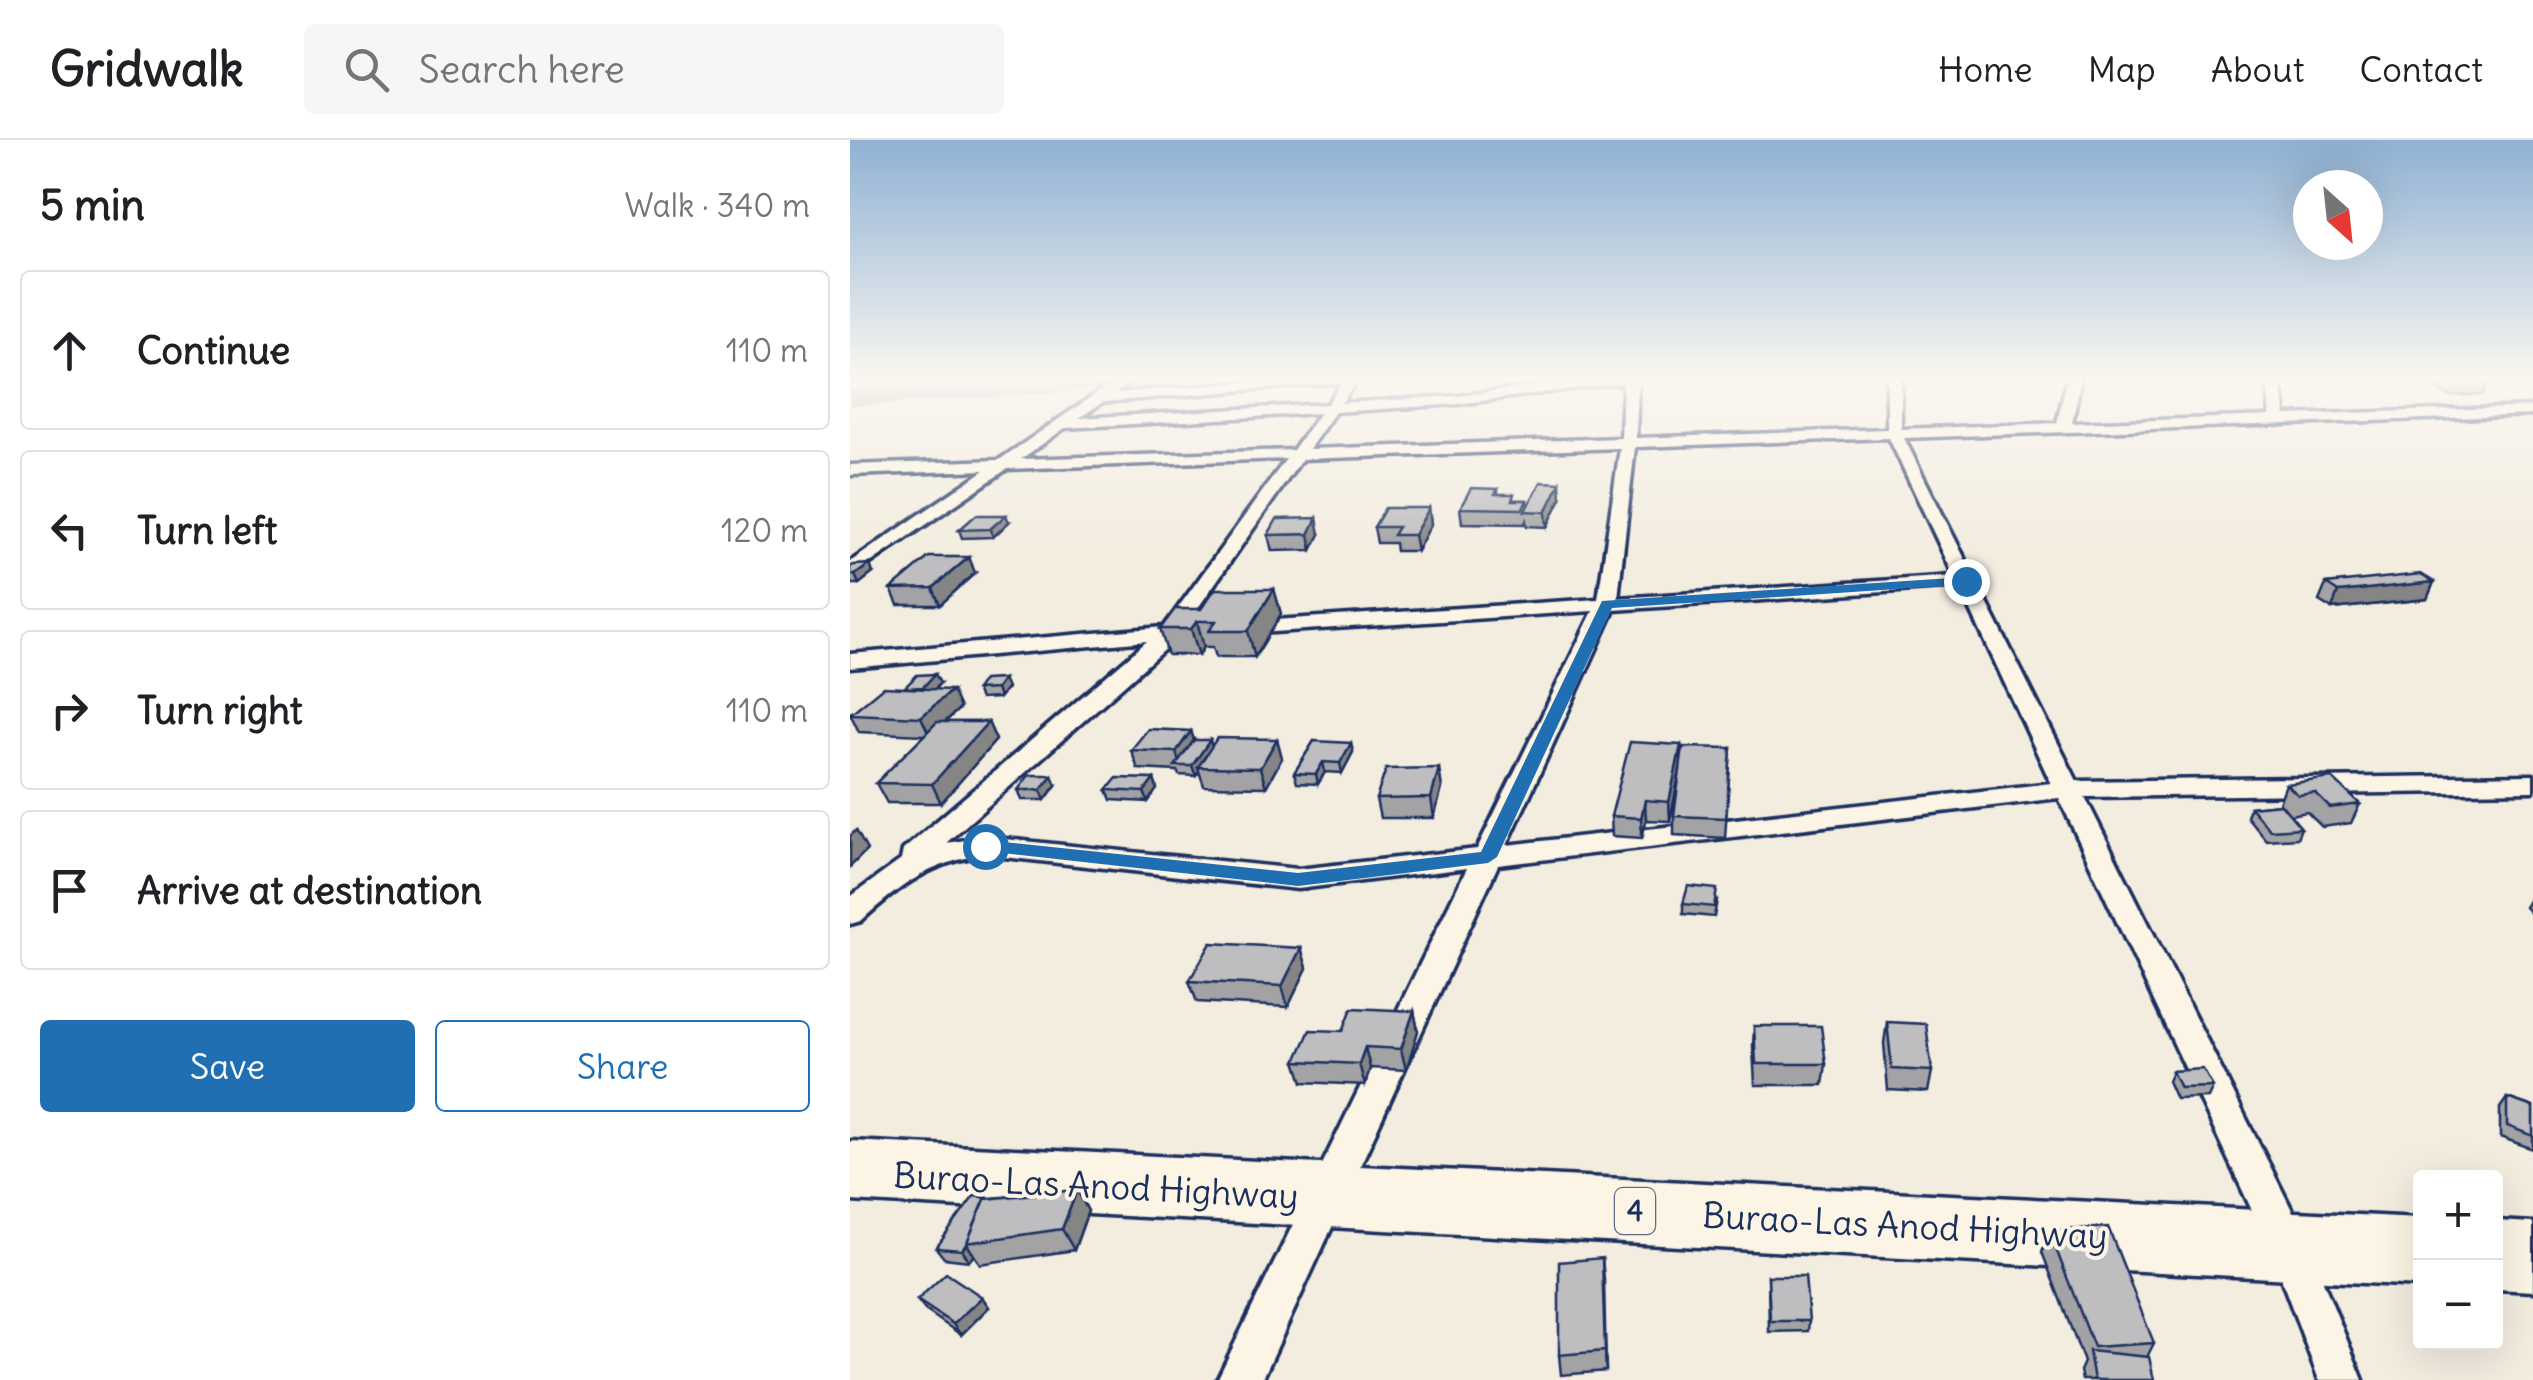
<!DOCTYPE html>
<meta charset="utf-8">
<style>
body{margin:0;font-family:Delius,sans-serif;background:#f6f6f6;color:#202124}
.controls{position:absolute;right:30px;bottom:30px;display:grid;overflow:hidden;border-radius:10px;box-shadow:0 10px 40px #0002}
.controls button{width:90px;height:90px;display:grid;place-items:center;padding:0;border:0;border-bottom:2px solid #e0e0e0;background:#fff;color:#202124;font:50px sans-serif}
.compass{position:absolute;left:1443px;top:30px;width:90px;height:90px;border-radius:50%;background:#fff;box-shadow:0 10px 40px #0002;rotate:153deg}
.stop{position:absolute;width:30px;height:30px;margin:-22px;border:8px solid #1f6fb2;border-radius:50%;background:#fff}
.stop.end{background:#1f6fb2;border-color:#fff;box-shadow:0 2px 10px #0008}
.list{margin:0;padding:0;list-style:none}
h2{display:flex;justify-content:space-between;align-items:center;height:130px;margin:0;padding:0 40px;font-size:42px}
h2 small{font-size:32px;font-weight:400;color:#757577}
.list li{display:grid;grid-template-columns:65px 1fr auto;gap:30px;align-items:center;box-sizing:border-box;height:160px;margin:0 20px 20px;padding:0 20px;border:2px solid #e0e0e0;border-radius:10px}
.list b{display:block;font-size:38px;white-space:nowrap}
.list em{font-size:32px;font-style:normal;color:#757577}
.actions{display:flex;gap:20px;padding:30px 40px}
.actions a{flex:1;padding:22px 0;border:2px solid #1f6fb2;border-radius:10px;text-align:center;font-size:35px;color:#1f6fb2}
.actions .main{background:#1f6fb2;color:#fff}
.icon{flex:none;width:55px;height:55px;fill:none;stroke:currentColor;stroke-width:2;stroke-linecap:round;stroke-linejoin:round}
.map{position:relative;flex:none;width:1683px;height:1240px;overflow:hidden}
header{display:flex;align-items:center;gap:60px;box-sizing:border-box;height:140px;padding:0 50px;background:#fff;border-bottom:2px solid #e0e0e0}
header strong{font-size:48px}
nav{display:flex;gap:55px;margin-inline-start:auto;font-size:35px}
.search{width:700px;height:90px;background:#f6f6f6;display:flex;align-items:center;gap:25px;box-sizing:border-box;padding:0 35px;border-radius:10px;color:#757577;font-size:38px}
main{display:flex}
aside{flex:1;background:#fff}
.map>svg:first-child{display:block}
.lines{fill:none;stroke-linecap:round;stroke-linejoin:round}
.river{fill:#a9acb3;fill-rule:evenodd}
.street-casing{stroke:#1b2f5e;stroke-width:7}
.highway-casing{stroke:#1b2f5e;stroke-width:7}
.street{fill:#fcf5e5;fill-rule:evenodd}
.highway{fill:#fcf5e5;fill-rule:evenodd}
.wall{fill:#a3a3a5;stroke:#1b2f5e;stroke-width:2.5}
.shaded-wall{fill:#858586;stroke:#1b2f5e;stroke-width:2.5}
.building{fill:#bebec0;stroke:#1b2f5e;stroke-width:2.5}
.route{fill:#1f6fb2}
.labels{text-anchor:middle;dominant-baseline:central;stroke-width:8;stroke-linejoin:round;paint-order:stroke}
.shield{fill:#fcf5e5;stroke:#5e6a86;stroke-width:2.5}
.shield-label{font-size:28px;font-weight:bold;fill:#1b2f5e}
.near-street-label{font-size:35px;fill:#1b2f5e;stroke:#fcf5e5}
</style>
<header>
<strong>Gridwalk</strong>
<div class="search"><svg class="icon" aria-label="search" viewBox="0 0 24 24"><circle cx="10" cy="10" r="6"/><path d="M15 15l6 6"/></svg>Search here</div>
<nav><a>Home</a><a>Map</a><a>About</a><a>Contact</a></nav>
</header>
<main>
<aside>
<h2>5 min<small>Walk · 340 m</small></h2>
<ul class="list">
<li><svg class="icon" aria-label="ahead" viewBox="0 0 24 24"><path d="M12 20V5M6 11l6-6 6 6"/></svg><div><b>Continue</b></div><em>110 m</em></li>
<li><svg class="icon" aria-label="left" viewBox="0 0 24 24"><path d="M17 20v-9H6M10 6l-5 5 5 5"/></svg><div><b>Turn left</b></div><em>120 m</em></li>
<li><svg class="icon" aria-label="right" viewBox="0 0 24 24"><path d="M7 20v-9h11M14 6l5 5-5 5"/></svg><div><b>Turn right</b></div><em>110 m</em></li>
<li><svg class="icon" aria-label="arrive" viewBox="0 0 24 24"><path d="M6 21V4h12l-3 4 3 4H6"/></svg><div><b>Arrive at destination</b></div></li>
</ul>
<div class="actions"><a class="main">Save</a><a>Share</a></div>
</aside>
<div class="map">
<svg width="1683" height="1240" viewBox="0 0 1683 1240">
<rect width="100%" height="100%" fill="#f3ede0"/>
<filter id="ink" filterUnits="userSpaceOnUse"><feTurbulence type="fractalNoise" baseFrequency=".01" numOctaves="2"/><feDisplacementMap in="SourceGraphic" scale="20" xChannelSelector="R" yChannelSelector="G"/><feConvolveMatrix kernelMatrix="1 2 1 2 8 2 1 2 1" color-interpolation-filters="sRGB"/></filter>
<g filter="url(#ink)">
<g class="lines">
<path class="river" d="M183,238h140l-13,8 -310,20v-16z"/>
<g class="street-casing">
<path id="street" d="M269,238h16l-19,15 182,-15h61l-18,25 117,-7 134,-18h46l-2,60 251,-9v-51h14v51l156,-6 10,-45h14l-9,45 198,-7 -3,-38h14l4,37 248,-8v8l-629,23 173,343 456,-6v16l-448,6 218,435 60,148h-44l-49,-131 -211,-451 -561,67 -236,515h-45l250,-512 -169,21 -313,-34c-53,6 -86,31 -124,66l-11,3v-27l51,-37 2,-10 244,-209 -297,27v-14l314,-27 122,-168 -279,10 -157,108v-15l135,-92 -135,5v-10l149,-5zM492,242l-15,22 -248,14 24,-16zM773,242l-2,56 -312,11 26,-37 123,-8zM470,273l-27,37 -272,9 44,-31zM1039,298l65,138 -336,22 17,-151zM770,308l-22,151 -355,23 -10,6 10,6 350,-23 -116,238 -179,20 -313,-32 -39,6 230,-204 24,-4 4,-4 -4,-4 -14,-2 116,-166zM1110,447l91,196 -544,62 107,-235z"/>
</g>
<g class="highway-casing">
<g id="highway">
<path d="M0,1001l1570,77v68l-1570,-85z"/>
<path d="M1646,1081l37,2v68l-37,-2z"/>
</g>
</g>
<use href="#street" class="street"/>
<use href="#highway" class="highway"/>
</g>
<g class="wall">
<path d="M1575,238h57l7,3 -6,13 -33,2 -27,-14z"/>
<path d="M648,349v5l17,6h12l1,6 33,-8 -14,29 -20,-1 -1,-5 -1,3 -63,-1 -2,-15z"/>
<path d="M579,368l2,16 -14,27h-21l-1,-8h-18l-3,-16z"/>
<path d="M159,382l-16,15 -31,1 -3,-8z"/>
<path d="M470,394l-8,16 -40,1 -4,-16z"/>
<path d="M0,427l23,6 -14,11h-9z"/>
<path d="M125,433l-35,32h-42l-7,-16z"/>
<path d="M1584,442l-7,17 -95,10 -13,-8 7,-17z"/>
<path d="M424,449l7,25 -26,43h-39l-3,-10h-9l-5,8h-31l-8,-26 41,-20z"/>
<path d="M153,539l4,9 -8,10 -19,1 -4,-9z"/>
<path d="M90,543l-5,6 25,19 -15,14h43l8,18 -55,63h-54l-11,-20 48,-48 -65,-3 -9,-19 54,-25z"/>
<path d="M341,591l3,9 18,5 65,-6 5,19 -16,29 -62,-1 -5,-15 -3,5 -17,-1 -2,-4 -39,-2 -7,-19z"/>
<path d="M464,601l39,11 -11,21 -17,-1 -7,12 -21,-1 -3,-10z"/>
<path d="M831,605v19l50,-16 -6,90 -51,-3v-19l7,-52 -11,57 -24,-1 -4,18 -30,-2 -1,-20z"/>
<path d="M304,639l3,10 -9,13 -37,-2 -4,-10z"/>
<path d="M1436,644l74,20 -9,19 -29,4 -15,-15 -17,3 11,13 -4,10 -31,2 -19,-23 3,-10 30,-3 -1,-1z"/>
<path d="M206,645l-11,15h-23l-4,-10z"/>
<path d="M592,648l-8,30h-54l-4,-19z"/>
<path d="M1683,754v22l-8,-9z"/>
<path d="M867,760l-3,17 -31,-3v-10z"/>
<path d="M451,808l6,20 -19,39 -91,-5 -8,-21z"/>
<path d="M564,871l4,20 -12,39 -36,-2 -5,17 -62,-3 -7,-21 47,-30z"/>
<path d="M1037,882l45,49 -4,21 -40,-2 -4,-47z"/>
<path d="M904,886l72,38 -3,21h-68l-2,-38z"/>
<path d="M1322,931l41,16 -5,11 -32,1 -8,-18z"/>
<path d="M1657,958l26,9v42l-33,-12v-29z"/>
<path d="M227,1050l11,21 -14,39 -94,14 -6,-9 -5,6 -25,-3 -8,-10 55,-50z"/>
<path d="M1199,1091l105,112 -7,14 7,23h-72l-2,-9 4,-9 -42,-110z"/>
<path d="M752,1118l4,113 -45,4 -2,-20z"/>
<path d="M918,1136l41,45 -1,10 -39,1z"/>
<path d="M132,1157l7,10 -28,28 -36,-25 -8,-10z"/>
</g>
<g class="shaded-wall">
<path d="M710,343l1,15 -14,29 -1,-15z"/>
<path d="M579,368l2,16 -14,27 -3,-16z"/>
<path d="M156,375l3,7 -16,15 -3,-8z"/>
<path d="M467,378l3,16 -8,16 -3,-16z"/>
<path d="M119,417l6,16 -35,32 -7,-17z"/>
<path d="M20,424l3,9 -14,11 -4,-9z"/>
<path d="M1584,442l-7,17 -95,10 6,-17z"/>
<path d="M424,449l7,25 -26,43 -7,-26z"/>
<path d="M347,481l7,26 -5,8 -8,-26z"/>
<path d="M85,534l5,9 -12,13 -5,-9z"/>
<path d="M153,539l4,9 -8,10 -3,-9z"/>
<path d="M102,550l8,18 -30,28 -9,-19z"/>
<path d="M138,582l8,18 -55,63 -9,-19z"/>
<path d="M341,591l6,19 -17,16 -4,-14z"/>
<path d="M427,599l5,19 -16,29 -6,-19z"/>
<path d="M360,600l3,10 -15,17 1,4 -3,5 -4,-10z"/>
<path d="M501,603l2,9 -11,21 -2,-10z"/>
<path d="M831,605v19l-11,57 -1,-19z"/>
<path d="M473,622l2,10 -7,12 -2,-10z"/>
<path d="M589,628l3,20 -8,30 -3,-20z"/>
<path d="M202,635l4,10 -11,15 -4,-10z"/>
<path d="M304,639l3,10 -9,13 -4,-10z"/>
<path d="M795,660l1,20 -4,18 -1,-20z"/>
<path d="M6,690l11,20 -17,17v-31z"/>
<path d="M451,808l6,20 -19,39 -6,-21z"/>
<path d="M564,871l4,20 -12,39 -5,-21z"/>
<path d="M515,907l5,21 -5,17 -6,-21z"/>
<path d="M227,1050l11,21 -14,39 -12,-21z"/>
<path d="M117,1104l7,11 -5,6 -7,-11z"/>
<path d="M752,1118l2,21 2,92 -1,-20z"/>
<path d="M132,1157l7,10 -28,28 -8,-11z"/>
</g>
<g class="building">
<path d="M1595,238h37l7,3 -34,2z"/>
<path d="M691,342l19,1 -14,29 -21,-1z"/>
<path d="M621,348l27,1 -3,5h19l-2,6h15l-4,9 -63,-1z"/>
<path d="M535,368h44l-15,27h-21l5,-8h-24z"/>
<path d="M126,375h30l-16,14 -31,1z"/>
<path d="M467,378l-8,16 -41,1 9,-16z"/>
<path d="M79,417h40l-36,31 -42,1z"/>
<path d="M20,424l-15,11h-5v-8l4,-2z"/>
<path d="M1571,434l13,8 -96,10 -12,-8z"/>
<path d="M365,449h59l-26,42h-39l7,-10h-19l-6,8h-31l15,-20h26z"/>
<path d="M85,534l-12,13 -19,1 13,-13z"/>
<path d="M153,539l-7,10 -20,1 7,-10z"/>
<path d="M33,547l69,3 -31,27 -71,-3z"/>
<path d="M87,582h51l-56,62 -56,-1z"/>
<path d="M298,589l43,2 -15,21 -45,-2z"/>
<path d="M367,598l60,1 -17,29 -62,-1z"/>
<path d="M344,600h16l-18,26h-17z"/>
<path d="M464,601l37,2 -11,20 -17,-1 -7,12 -22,-1z"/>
<path d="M780,602l51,3 -12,57 -24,-2 -4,18 -30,-2z"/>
<path d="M833,607l48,1 -5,70 -52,-2z"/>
<path d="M589,628l-8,30 -55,1 10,-30z"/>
<path d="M179,635h23l-11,15h-23z"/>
<path d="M267,638l37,1 -10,13 -37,-2z"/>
<path d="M1482,638l28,26 -30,4 -15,-15 -17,2 -12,-11z"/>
<path d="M1431,664l20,24 -31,2 -20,-23z"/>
<path d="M838,746l29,3 -3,18 -31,-3z"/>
<path d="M361,803l90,5 -19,38 -93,-5z"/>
<path d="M502,868l62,3 -13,38 -36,-2 -6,17 -63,-3 14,-31 33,1z"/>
<path d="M1037,882l39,2 6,47 -40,-2z"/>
<path d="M904,886h67l5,38h-70z"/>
<path d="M1353,929l10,18 -33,1 -8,-17z"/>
<path d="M1657,958l26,9v29l-26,-10z"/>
<path d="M227,1050l-15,39 -96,14 19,-44z"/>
<path d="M124,1056l17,2 -6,1 -18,44 -5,7 -26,-2z"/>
<path d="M1258,1087l46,116 -60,4 -45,-116z"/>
<path d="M752,1118l3,93 -46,4v-93z"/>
<path d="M96,1133l36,24 -29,27 -36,-24z"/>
<path d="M918,1136h37l4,45h-39z"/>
<path d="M1239,1211l60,6 5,23h-60z"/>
</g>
</g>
<linearGradient id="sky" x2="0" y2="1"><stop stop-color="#8fb1d3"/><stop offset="0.58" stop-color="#faf7f1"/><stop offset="1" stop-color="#faf7f1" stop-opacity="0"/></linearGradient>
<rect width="1683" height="412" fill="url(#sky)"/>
<path class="route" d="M1116,437l5,1v6l-359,24 -115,249 -9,6 -190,23 -313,-35 -9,-5 9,-6 313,33 183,-21 121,-251z"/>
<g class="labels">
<rect class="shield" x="765" y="1048" width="40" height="46" rx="8"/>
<g class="shield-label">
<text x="785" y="1071">4</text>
</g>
<g class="near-street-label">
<text transform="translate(246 1045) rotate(3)">Burao-Las Anod Highway</text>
<text transform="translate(1055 1085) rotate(3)">Burao-Las Anod Highway</text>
</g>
</g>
</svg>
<div class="controls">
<button>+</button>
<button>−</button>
</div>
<svg class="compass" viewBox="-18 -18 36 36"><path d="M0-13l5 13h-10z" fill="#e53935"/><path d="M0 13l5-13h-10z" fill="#757577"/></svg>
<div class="stop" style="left:135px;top:706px"></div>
<div class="stop end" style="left:1116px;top:441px"></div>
</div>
</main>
